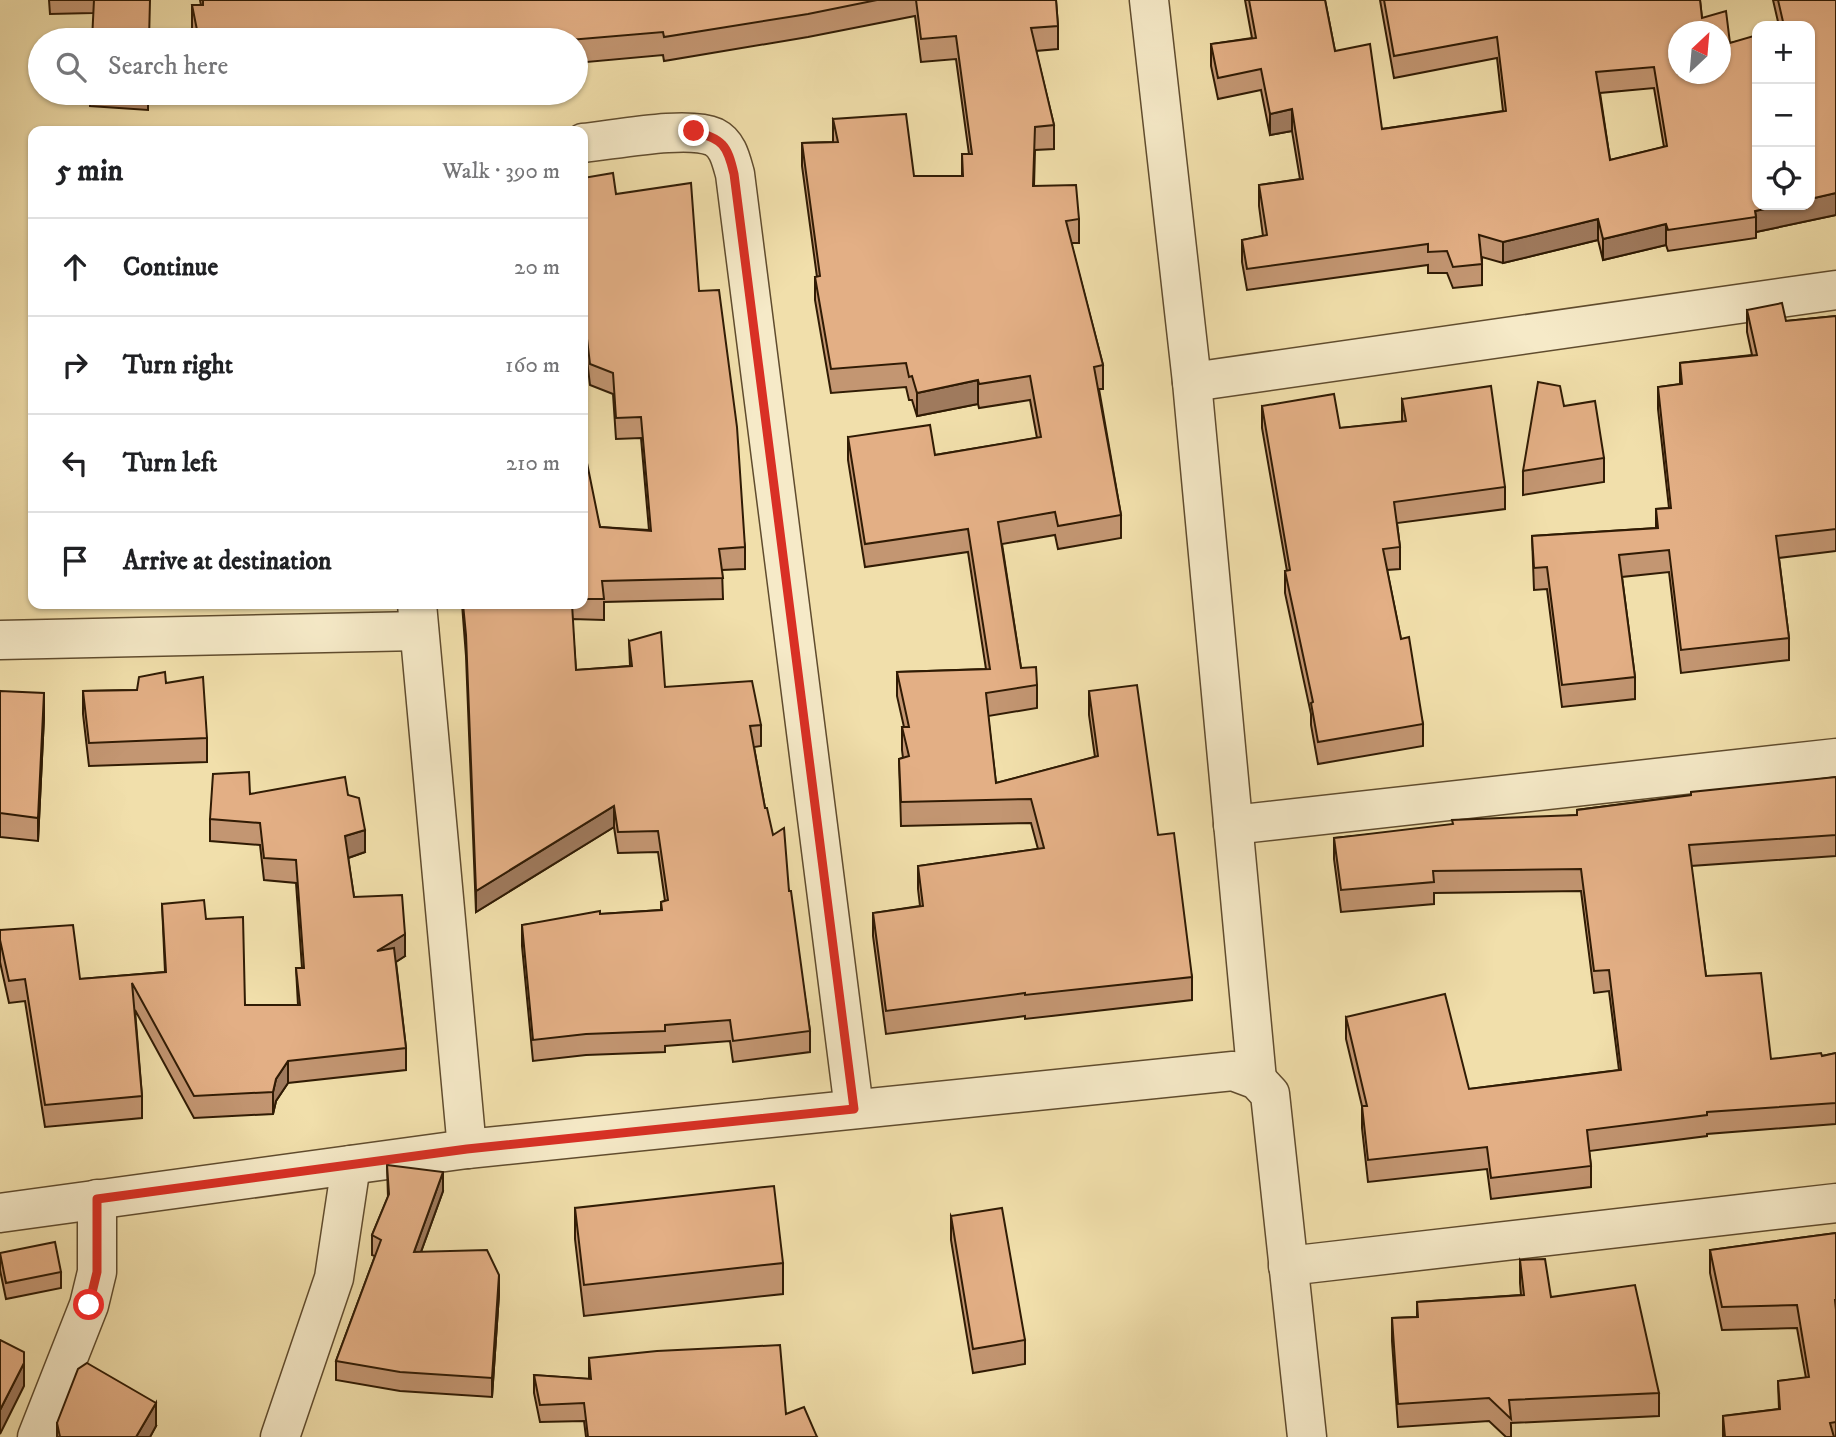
<!DOCTYPE html>
<meta charset="utf-8">
<style>
body{margin:0;font-family:"IM FELL DW Pica",serif;background:#f6f6f6;color:#202124}
.controls{position:absolute;right:21px;top:21px;display:grid;overflow:hidden;border-radius:14px;box-shadow:0 2px 5px #0004}
.controls button{width:63px;height:63px;display:grid;place-items:center;padding:0;border:0;border-bottom:2px solid #e0e0e0;background:#fff;color:#202124;font:35px sans-serif}
.compass{position:absolute;left:1668px;top:21px;width:63px;height:63px;border-radius:50%;background:#fff;box-shadow:0 2px 5px #0004;rotate:26deg}
.stop{position:absolute;width:21px;height:21px;margin:-16px;border:5px solid #d93025;border-radius:50%;background:#fff}
.stop.end{background:#d93025;border-color:#fff;box-shadow:0 2px 7px #0008}
.list{margin:0;padding:0;list-style:none}
h2{display:flex;justify-content:space-between;align-items:center;height:91px;margin:0;padding:0 28px;font-size:30px}
h2 small{font-size:23px;font-weight:400;color:#757577}
.list li{display:grid;grid-template-columns:46px 1fr auto;gap:21px;align-items:center;box-sizing:border-box;height:98px;padding:0 28px;border-top:2px solid #e0e0e0}
.list b{display:block;font-size:26px;white-space:nowrap}
.list em{font-size:23px;font-style:normal;color:#757577}
.icon{flex:none;width:38px;height:38px;fill:none;stroke:currentColor;stroke-width:2;stroke-linecap:round;stroke-linejoin:round}
.map{position:relative;flex:none;width:1836px;height:1437px;overflow:hidden}
.search{position:absolute;background:#fff;box-shadow:0 2px 5px #0004;left:28px;top:28px;width:560px;height:77px;display:flex;align-items:center;gap:18px;box-sizing:border-box;padding:0 24px;border-radius:38px;color:#757577;font-size:26px}
.panel{position:absolute;background:#fff;box-shadow:0 2px 5px #0004;left:28px;top:126px;width:560px;height:483px;border-radius:14px}
.map>svg:first-child{display:block}
.lines{fill:none;stroke-linecap:round;stroke-linejoin:round}
.minor-casing{stroke:#604c2e;stroke-width:41}
.minor{stroke:#f6eac8;stroke-width:38}
.wall{fill:#c39672;stroke:#301b04;stroke-width:2;fill-rule:evenodd}
.shaded-wall{fill:#9f7a5d;stroke:#301b04;stroke-width:2}
.building{fill:#e3af85;stroke:#301b04;stroke-width:2;fill-rule:evenodd}
.route{stroke:#d93025;stroke-width:9}
</style>
<div class="map">
<svg width="1836" height="1437" viewBox="0 0 1836 1437">
<rect width="100%" height="100%" fill="#f1dfab"/>
<filter id="stains"><feTurbulence type="fractalNoise" baseFrequency=".00286" numOctaves="4"/><feColorMatrix values="0 0 0 0 .2 0 0 0 0 .09 0 0 0 0 .02 0 0 0 .5 -.17"/></filter>
<radialGradient id="worn" r=".72"><stop offset=".6" stop-color="#630" stop-opacity="0"/><stop offset="1" stop-color="#630" stop-opacity=".3"/></radialGradient>
<g class="lines">
<g class="minor-casing">
<g id="minor">
<path d="M1149,0l43,382 65,698"/>
<path d="M583,143c31,-3 104,-18 131,-6 14,7 17,23 21,37l119,935"/>
<path d="M1192,382l644,-92"/>
<path d="M417,604l50,545"/>
<path d="M0,640l419,-9"/>
<path d="M1233,825l603,-67"/>
<path d="M0,1213l467,-64 766,-78 24,9 13,14 37,343"/>
<path d="M1288,1266l548,-63"/>
<path d="M37,1437l52,-132 8,-33v-73"/>
<path d="M280,1437l54,-159 17,-113"/>
</g>
</g>
<use href="#minor" class="minor"/>
</g>
<g class="wall">
<path d="M49,0h101l-57,13 -43,1z"/>
<path d="M200,0h856l2,26v23l-22,2 18,74v24l-19,1 -1,36 45,33v24h-8l32,122v24h-4l22,126v23l-63,11 -3,-14 -53,9 19,124 16,17v23l-49,8 8,67 99,-26 -6,-42v-24l69,144 34,142v23l-167,19v-3l-139,18 -13,-98v-23l47,-7 -2,-17v-23l120,-17 -7,-26 -130,3 -2,-67 4,-1 -1,-8v-23h2l-7,-31v-24l89,-3 -18,-117 -103,15 -17,-107v-23l87,18 102,-17 -7,-38 -51,8 -1,-4 -61,12 -5,-16h-3l-3,-13 -75,6 -16,-93v-23h2l-15,-111v-23l31,-1v-23l81,57h48v-22h7l-13,-95 -35,3 -6,-46 -107,21 -144,24 -1,-6 -87,8v-23h-382l-2,-12v-23h9z"/>
<path d="M1245,0h80l10,51 47,78 121,-18 -6,-53 -103,20 -14,-78h320l2,18 28,25 80,-17h-31l-6,-26h63v215l-80,17v6l-88,13 -2,-6 -63,15 -5,-20 -95,23 -21,-6v28l-29,3 -6,-15h-19v-8l-181,25 -5,-28v-22l21,-4 -4,-30v-21l41,-6 -8,-48 -22,4 -9,-45 -43,9 -7,-33v-22l41,-6zM1654,88l10,59 -54,13 -10,-67z"/>
<path d="M90,93h58v17l-58,-4z"/>
<path d="M205,93h29l-28,2z"/>
<path d="M430,93h29l-29,4z"/>
<path d="M583,178l33,16 83,97 46,256v22l-23,1 1,29 -119,3v18l-32,-1 4,51 54,-4 -1,-25 36,46 96,38v21l-7,1 11,61 24,83 21,140v21l-77,10 -3,-21 -65,5v6l-79,3 -53,6 -11,-115v-21l78,-11 61,-4v-8l4,-1 -7,-49 -40,1 -4,-26 -138,85 -10,-256 -4,-52h121v-141l17,64 49,3 -8,-92 -25,1 -3,-45 -23,-9 -7,-59z"/>
<path d="M1747,310l39,11 50,-5v235l-57,7 10,80v22l-108,13 -12,-101 -47,5 13,100v22l-73,8 -15,-118 -13,1 -2,-54 124,-8v-19l13,-1 -11,-99v-22l22,-3v-21l72,-8 -5,-23z"/>
<path d="M1402,399l103,88v22l-108,14 3,24v22l-13,1 14,69 22,85v22l-105,18 -7,-39v-11l-26,-121v-22h2l-25,-143v-22l78,22 62,-6z"/>
<path d="M1564,406l40,52v24l-81,13v-24z"/>
<path d="M166,683l41,55v24l-118,4 -6,-52v-23l54,-1z"/>
<path d="M0,691l44,26 -6,124 -38,-4z"/>
<path d="M1836,777v79l-145,10 15,110 65,83 51,-3 14,-3v71l-129,10v2l-118,15 2,15v21l-100,12 -4,-30 -119,13 -6,-54v-22l-16,-67v-22l123,72 150,-19 -10,-79 -15,2 -13,-102 -147,2v11l-93,8 -7,-53v-21l243,-23v-5z"/>
<path d="M250,794l98,1 17,57 -17,6 6,39 51,59 -9,6 10,86v22l-118,13 -12,18 -3,13 -79,4 -59,-108 7,86v22l-97,9 -20,-126 -16,2 -9,-41v-32l80,49 85,-7 -3,-68 44,15 39,86h53l-2,-37h6l-6,-85 -32,-3 -4,-35 -50,-4v-22z"/>
<path d="M387,1165l56,26 -22,61 78,42 -7,103 -92,-6 -64,-11v-19l39,-105 -3,-1v-20l16,-38z"/>
<path d="M575,1208l208,55v31l-199,22 -9,-77z"/>
<path d="M951,1216l74,124v24l-52,9 -22,-133z"/>
<path d="M1836,1233v204h-113v-21l56,-7 -1,-28 28,-3 -9,-50 -75,2 -12,-57v-23z"/>
<path d="M0,1253l61,19v16l-55,11 -6,-29z"/>
<path d="M1520,1260l31,37 108,96v23l-148,7v14h-5l-17,-16 -91,6 -6,-86v-23l25,-1v-15l104,-7 -1,-12z"/>
<path d="M589,1358l197,56 31,23h-231l-2,-16 -44,1 -6,-29v-18l55,4z"/>
<path d="M57,1423l99,3 -6,11h-93z"/>
</g>
<g class="shaded-wall">
<path d="M1292,109v22l-22,4v-21z"/>
<path d="M1836,193v22l-80,17v-15l-1,-6 29,-6h26v-6z"/>
<path d="M1598,219v21l-95,23v-21z"/>
<path d="M1666,224v21l-63,15v-21z"/>
<path d="M978,380v24l-61,12v-23z"/>
<path d="M44,693v24l-6,124v-23z"/>
<path d="M614,806v21l-138,85v-21z"/>
<path d="M365,830v22l-20,7v-23z"/>
<path d="M405,934v22l-28,18v-23z"/>
<path d="M288,1061v22l-12,18 -3,13v-22l3,-13z"/>
<path d="M443,1172v19l-29,80v-19z"/>
<path d="M499,1275v19l-7,103v-19z"/>
<path d="M24,1363v23l-24,48v-24z"/>
<path d="M156,1403v23l-6,11h-14z"/>
</g>
<g class="building">
<path d="M94,0h56l-1,40h-57z"/>
<path d="M203,0h674l-69,14 -144,23 -1,-5 -94,8h-16l-1,-4 -38,4h-315l-7,-35h11z"/>
<path d="M916,0h140l2,26 -27,2 23,97 -19,2 -2,59 43,-1 3,34 -13,2 37,144 -9,2 27,148 -63,11 -3,-14 -57,10 23,146 15,-1 1,18 -51,8 10,90 102,-27 -9,-65 48,-6 21,150 16,-2 18,144 -167,18v-2l-139,18 -13,-98 50,-7 -5,-40 126,-18 -13,-49 -130,3 -2,-43 10,-3 -7,-29h7l-12,-55 93,-3 -22,-140 -103,15 -17,-107 82,-12 5,30 106,-18 -11,-61 -51,8 -1,-4 -61,13 -5,-17 -3,1 -3,-14 -75,6 -16,-92 5,-1 -18,-133 36,-1 -5,-23 73,-5 8,62h49l-1,-22h10l-16,-118 -35,3z"/>
<path d="M1249,0h76l10,51 35,-7 12,85 124,-18 -9,-74 -103,19 -10,-56h316l2,18 24,-7 4,32 27,-8v170h27l-29,6 1,6 -88,13 -2,-6 -63,15 -5,-20 -95,23 -24,-7 3,29 -29,3 -6,-16 -19,1v-8l-181,25 -5,-29 25,-5 -8,-50 44,-6 -11,-70 -22,5 -9,-45 -43,9 -7,-34 45,-6zM1678,32h42v42h-42zM1654,67l13,79 -57,14 -14,-88z"/>
<path d="M1778,0h58v193l-26,6v-173h-26z"/>
<path d="M613,173l3,21 75,-11 8,108 20,-1 18,137 8,120 -26,2 4,29 -121,3 2,18h-21v-136h4l13,64 51,4 -10,-114 -25,1 -3,-45 -23,-9 -7,-59v-127z"/>
<path d="M1782,303l4,18 50,-5v213l-60,7 13,102 -108,12 -12,-100 -50,5 16,122 -73,8 -15,-118 -13,1 -2,-32 126,-8 -2,-19 15,-1 -13,-121 24,-3 -2,-21 77,-8 -10,-45z"/>
<path d="M1538,382l22,4 4,20 31,-5 9,57 -81,13z"/>
<path d="M1491,386l14,101 -111,15 6,45 -17,2 18,90 8,-2 14,87 -105,18 -7,-39 2,-1 -28,-131 5,-1 -28,-164 72,-12 6,34 66,-7 -4,-22z"/>
<path d="M463,604h109l4,66 56,-4 -3,-25 32,-9 4,55 87,-6 9,44 -11,1 15,82h2l6,27 11,-7 5,63h2l19,140 -77,10 -3,-21 -65,5v6l-79,3 -53,6 -11,-115 78,-14v3l62,-4 -1,-8 7,-2 -10,-69 -40,1 -4,-26 -138,85 -10,-256z"/>
<path d="M165,672l1,11 37,-6 4,61 -118,5 -6,-52 54,-1 2,-13z"/>
<path d="M0,691l44,2 -6,125 -38,-5z"/>
<path d="M249,772l1,22 95,-17 3,18 11,3 6,32 -20,6 9,61 48,-2 3,39 -28,17 17,-3 12,100 -118,13 -12,18 -3,13 -79,4 -62,-113 10,113 -97,9 -20,-126 -16,2 -9,-41v-10l73,-5 7,54 86,-7 -4,-68 42,-4 2,19 37,-2 2,88h55l-4,-37h8l-8,-108 -32,-2 -4,-35 -50,-4 3,-45z"/>
<path d="M1836,777v58l-147,10 17,131 55,-3 10,86 50,-6 1,3 14,-3v50l-129,9v3l-120,15 4,36 -100,12 -4,-31 -119,13 -6,-54h5l-21,-89 99,-23 24,95 152,-19 -12,-100 -15,1 -13,-102 -148,2 1,11 -93,8 -7,-52 119,-14 -1,-4 125,-5v-5l114,-15v-3z"/>
<path d="M387,1165l56,7 -29,80 73,-2 12,25 -7,103 -92,-6 -64,-11 45,-121 -9,-5 17,-41z"/>
<path d="M774,1186l9,77 -199,22 -9,-77z"/>
<path d="M1002,1208l23,132 -52,9 -22,-133z"/>
<path d="M1836,1233v67h-1l1,10v112l-6,1 4,14h-109l-2,-21 57,-7 -2,-28 31,-4 -12,-72 -75,2 -12,-57z"/>
<path d="M55,1242l6,30 -55,11 -6,-30z"/>
<path d="M1545,1259l6,38 84,-12 24,108 -150,7 2,19 -22,-21 -91,6 -6,-86 26,-1 -1,-15 107,-7 -4,-35z"/>
<path d="M0,1340l24,12v11l-24,47z"/>
<path d="M780,1345l6,69 18,-7 13,30h-229l-4,-34 -44,2 -6,-30 57,4 -2,-21 68,-7z"/>
<path d="M87,1363l69,40 -20,34h-76l-3,-14 21,-54z"/>
</g>
<g class="lines">
<path class="route" d="M89,1305l8,-33v-73l370,-50 387,-40 -120,-935c-7,-30 -11,-34 -40,-43"/>
</g>
<rect width="100%" height="100%" filter="url(#stains)"/>
<rect width="100%" height="100%" fill="url(#worn)"/>
</svg>
<div class="controls">
<button>+</button>
<button>−</button>
<button><svg class="icon" aria-label="locate" viewBox="0 0 24 24"><circle cx="12" cy="12" r="6"/><path d="M12 2v4M12 18v4M2 12h4M18 12h4"/></svg></button>
</div>
<svg class="compass" viewBox="-18 -18 36 36"><path d="M0-13l5 13h-10z" fill="#e53935"/><path d="M0 13l5-13h-10z" fill="#757577"/></svg>
<div class="stop" style="left:89px;top:1305px"></div>
<div class="stop end" style="left:694px;top:131px"></div>
<div class="search"><svg class="icon" aria-label="search" viewBox="0 0 24 24"><circle cx="10" cy="10" r="6"/><path d="M15 15l6 6"/></svg>Search here</div>
<section class="panel">
<h2>5 min<small>Walk · 390 m</small></h2>
<ul class="list">
<li><svg class="icon" aria-label="ahead" viewBox="0 0 24 24"><path d="M12 20V5M6 11l6-6 6 6"/></svg><div><b>Continue</b></div><em>20 m</em></li>
<li><svg class="icon" aria-label="right" viewBox="0 0 24 24"><path d="M7 20v-9h11M14 6l5 5-5 5"/></svg><div><b>Turn right</b></div><em>160 m</em></li>
<li><svg class="icon" aria-label="left" viewBox="0 0 24 24"><path d="M17 20v-9H6M10 6l-5 5 5 5"/></svg><div><b>Turn left</b></div><em>210 m</em></li>
<li><svg class="icon" aria-label="arrive" viewBox="0 0 24 24"><path d="M6 21V4h12l-3 4 3 4H6"/></svg><div><b>Arrive at destination</b></div></li>
</ul>
</section>
</div>
